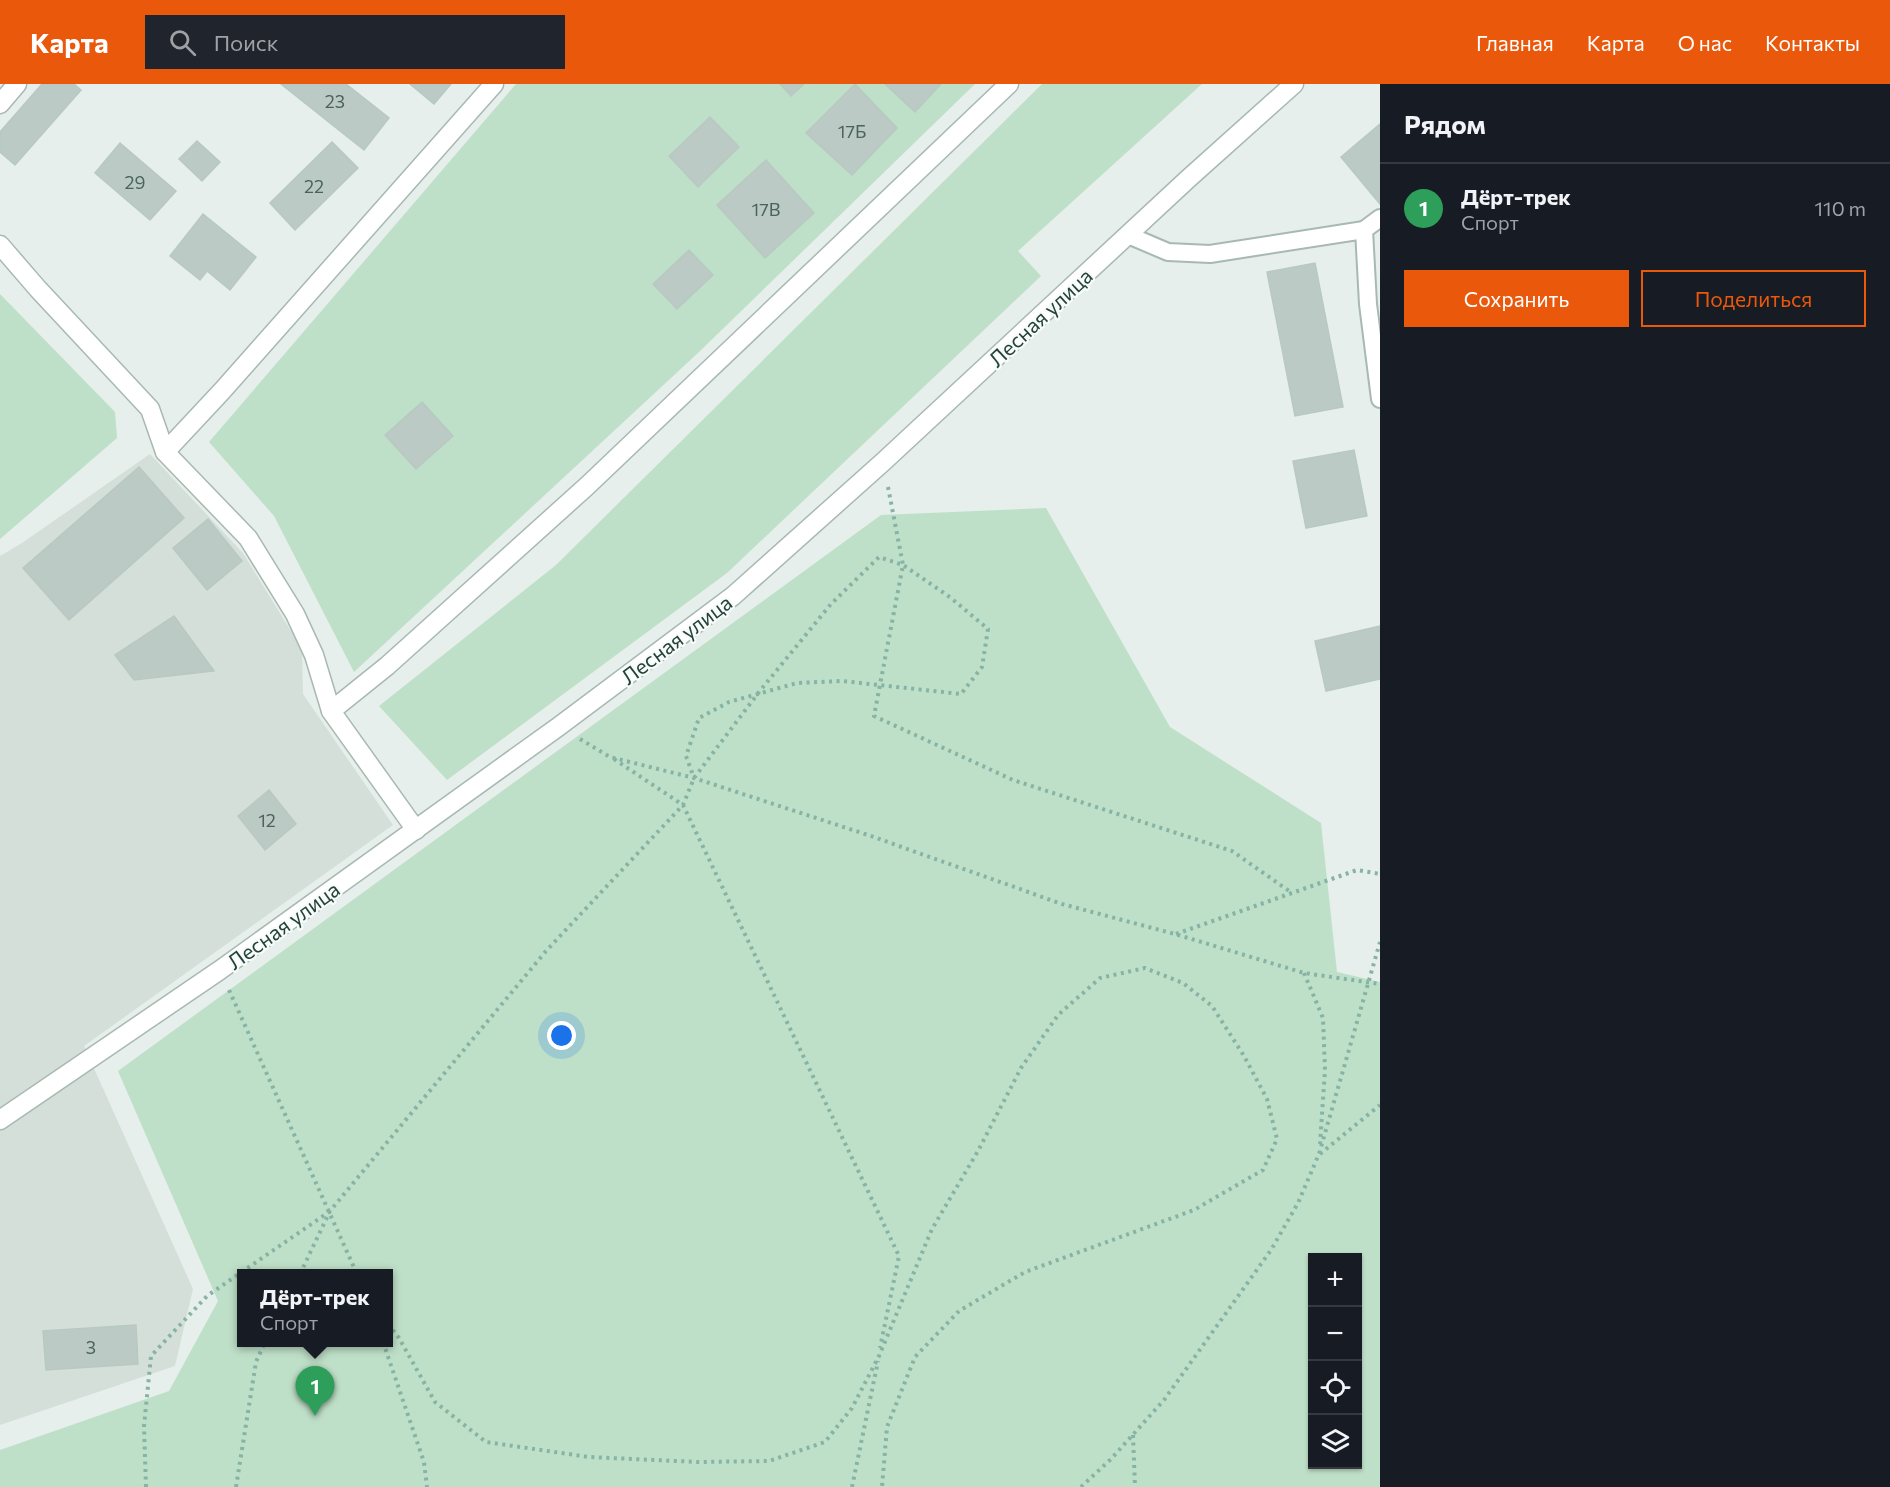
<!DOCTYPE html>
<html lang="ru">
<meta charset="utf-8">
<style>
body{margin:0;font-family:Commissioner,sans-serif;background:#20242c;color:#f1f3f6}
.controls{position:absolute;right:18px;bottom:18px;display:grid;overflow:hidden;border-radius:0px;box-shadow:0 2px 4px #0004}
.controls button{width:54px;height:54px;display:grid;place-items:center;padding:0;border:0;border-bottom:2px solid #363941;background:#171b24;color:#f1f3f6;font:30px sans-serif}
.you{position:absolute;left:562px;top:952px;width:21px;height:21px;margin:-15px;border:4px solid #fff;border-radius:50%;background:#1a73e8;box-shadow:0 0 0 9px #1a73e833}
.badge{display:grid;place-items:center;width:39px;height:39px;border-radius:50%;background:#ea580c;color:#fff;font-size:20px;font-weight:700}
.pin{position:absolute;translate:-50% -50px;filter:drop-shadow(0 2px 3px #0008)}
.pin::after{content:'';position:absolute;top:32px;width:21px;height:18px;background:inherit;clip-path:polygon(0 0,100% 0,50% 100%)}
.popup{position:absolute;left:237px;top:1185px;width:156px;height:78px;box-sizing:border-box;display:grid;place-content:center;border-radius:0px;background:#171b24;filter:drop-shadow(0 2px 4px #0005);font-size:20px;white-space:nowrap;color:#9ea1a6}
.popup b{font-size:22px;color:#f1f3f6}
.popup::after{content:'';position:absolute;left:50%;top:100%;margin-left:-12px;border:12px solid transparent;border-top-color:#171b24}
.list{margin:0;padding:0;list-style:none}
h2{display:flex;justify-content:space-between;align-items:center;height:78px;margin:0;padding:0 24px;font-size:26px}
h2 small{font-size:20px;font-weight:400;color:#9ea1a6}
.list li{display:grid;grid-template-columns:39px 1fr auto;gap:18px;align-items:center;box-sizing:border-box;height:90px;padding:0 24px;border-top:2px solid #363941}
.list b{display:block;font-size:22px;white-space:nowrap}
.list p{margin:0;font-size:20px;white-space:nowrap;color:#9ea1a6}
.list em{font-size:20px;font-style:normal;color:#9ea1a6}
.actions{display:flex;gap:12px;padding:18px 24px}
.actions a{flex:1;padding:14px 0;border:2px solid #ea580c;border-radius:0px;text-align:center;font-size:21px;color:#ea580c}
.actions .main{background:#ea580c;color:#fff}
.icon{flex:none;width:33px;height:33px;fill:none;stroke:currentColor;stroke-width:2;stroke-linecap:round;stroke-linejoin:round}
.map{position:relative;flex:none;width:1380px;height:1403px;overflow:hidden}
header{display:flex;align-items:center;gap:36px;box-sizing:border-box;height:84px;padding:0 30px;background:#ea580c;color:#fff}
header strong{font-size:28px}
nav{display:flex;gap:33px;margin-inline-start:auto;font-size:21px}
.search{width:420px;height:54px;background:#20242c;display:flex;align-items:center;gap:15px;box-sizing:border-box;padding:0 21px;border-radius:0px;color:#9ea1a6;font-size:22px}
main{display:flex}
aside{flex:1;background:#171b24}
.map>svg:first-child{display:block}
.built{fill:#d4dfda}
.green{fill:#bfe0c8;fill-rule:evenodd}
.building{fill:#bbcac4;stroke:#b8c9c2;stroke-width:1.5}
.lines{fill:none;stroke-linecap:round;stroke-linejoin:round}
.lane-casing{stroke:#a8b8b2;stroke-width:20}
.street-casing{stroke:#a8b8b2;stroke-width:21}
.path{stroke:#86b3a5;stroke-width:4;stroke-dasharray:3 4.5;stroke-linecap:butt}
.lane{stroke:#fff;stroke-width:16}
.street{stroke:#fff;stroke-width:18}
.labels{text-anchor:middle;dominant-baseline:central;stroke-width:4.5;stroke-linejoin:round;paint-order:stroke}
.number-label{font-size:18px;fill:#4a645c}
.street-label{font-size:21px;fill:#24423a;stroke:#f7fbf9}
</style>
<header>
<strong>Карта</strong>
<div class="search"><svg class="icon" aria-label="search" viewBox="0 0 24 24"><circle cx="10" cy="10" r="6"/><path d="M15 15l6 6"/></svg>Поиск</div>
<nav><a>Главная</a><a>Карта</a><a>О нас</a><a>Контакты</a></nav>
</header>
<main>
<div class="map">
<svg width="1380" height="1403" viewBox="0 0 1380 1403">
<rect width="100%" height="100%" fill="#e6efeb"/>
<path class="built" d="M150,370l93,99 59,96 1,45 90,131 -309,221 109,243 -18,77 -175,59v-869l22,-13z"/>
<g class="green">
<path d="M516,0h459l-276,268 -345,320 -80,-156 -65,-74z"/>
<path d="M1042,0h160l-184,167 23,25 -314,297 -280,207 -68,-74 177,-141z"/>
<path d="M0,210l115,118 2,26 -117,101z"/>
<path d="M1046,424l124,219 151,96 16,149 43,10v505h-1380v-37l169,-59 49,-90 -100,-230 763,-556zM1312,1174h46v206h-46zM242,1190h146v68h-146z"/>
</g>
<g class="building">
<path d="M42,0h32l7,6 -66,75 -15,-13v-20z"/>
<path d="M281,0h65l43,34 -25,32z"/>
<path d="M410,0h41l-17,20z"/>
<path d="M780,0h24l-13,12z"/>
<path d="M855,0l42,44 -45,47 -46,-42z"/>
<path d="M885,0h56l-26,28z"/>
<path d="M710,33l29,30 -41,40 -29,-31z"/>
<path d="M1380,40v80l-39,-47z"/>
<path d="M197,57l23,21 -18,19 -23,-22z"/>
<path d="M332,58l26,26 -63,62 -25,-27z"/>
<path d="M120,59l56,48 -26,29 -55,-47z"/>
<path d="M766,76l48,53 -49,45 -48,-53z"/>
<path d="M203,130l53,43 -26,33 -23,-19 -7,9 -30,-24z"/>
<path d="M689,166l24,25 -36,34 -24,-25z"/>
<path d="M1315,179l28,144 -48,9 -28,-144z"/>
<path d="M422,318l31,34 -37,33 -31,-34z"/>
<path d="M1354,366l13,66 -61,12 -13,-67z"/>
<path d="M139,383l45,51 -115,102 -46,-52z"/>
<path d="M208,435l34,42 -35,29 -34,-42z"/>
<path d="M174,532l40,55 -80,9 -19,-25z"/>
<path d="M1380,542v53l-54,12 -11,-50z"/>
<path d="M269,706l27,34 -31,26 -27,-34z"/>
<path d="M136,1241l2,39 -92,6 -3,-39z"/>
</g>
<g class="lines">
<g class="lane-casing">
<g id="lane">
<path d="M1380,134l-16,12 4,74 12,95"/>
<path d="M1128,151l40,17 42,2 154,-24"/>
</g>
</g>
<g class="street-casing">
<g id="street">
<path d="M0,20l17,-20"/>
<path d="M0,161l38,44 112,120 15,43 83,86 47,76 19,41 17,56 85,119"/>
<path d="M165,368l57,-61 272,-307"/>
<path d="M331,627l56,-45 200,-180 422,-402"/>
<path d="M0,1036l220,-150 338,-243 175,-131 150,-134 306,-284 105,-94"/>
</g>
</g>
<g class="path">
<path d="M888,403l15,78 -29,151 139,64 219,71 60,42"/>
<path d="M580,655l30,18 84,21 174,57 194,69 113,30 129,39 76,11"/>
<path d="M614,675l69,46 216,451 -19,92"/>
<path d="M1176,850l181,-64 23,4"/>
<path d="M1304,889l19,45 2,52 -5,74"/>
<path d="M229,906l128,284"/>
<path d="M1320,1070l60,-49"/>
<path d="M300,1190l30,-63 216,-260 137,-146 11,-27 65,-86 72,-88 48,-47 24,8 48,33 37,31 -6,38 -21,27 -119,-13 -45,2 -68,19 -30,16 -13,38 8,22"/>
<path d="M319,1190h14"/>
<path d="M388,1240l11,14 36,64 51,40 103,15 109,5 71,-1 56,-19 27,-34 27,-52 53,-127 46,-78 43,-83 37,-53 42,-37 45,-10 38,15 29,23 32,50 23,43 10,40 -14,31 -69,40 -169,62 -66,39 -44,46 -28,70 -5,60"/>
<path d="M383,1258l41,120 3,25"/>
<path d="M1133,1351l2,52"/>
<path d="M146,1403l-2,-61 7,-70 56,-60 122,-84"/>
<path d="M236,1403l20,-125 9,-20"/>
<path d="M852,1403l26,-126"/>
<path d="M1081,1403l30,-28 53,-59 107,-150 27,-47 21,-49 61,-212"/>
</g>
<use href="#lane" class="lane"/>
<use href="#street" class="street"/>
</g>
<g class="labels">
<g class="number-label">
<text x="335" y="17">23</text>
<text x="852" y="47">17Б</text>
<text x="135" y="98">29</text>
<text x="314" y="102">22</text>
<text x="766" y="125">17В</text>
<text x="267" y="736">12</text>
<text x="91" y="1263">3</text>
</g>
<g class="street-label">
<text transform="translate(1040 233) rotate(-43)">Лесная улица</text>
<text transform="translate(676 555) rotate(-37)">Лесная улица</text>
<text transform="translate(283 841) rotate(-36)">Лесная улица</text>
</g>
</g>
</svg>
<div class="controls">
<button>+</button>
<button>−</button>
<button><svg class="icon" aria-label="locate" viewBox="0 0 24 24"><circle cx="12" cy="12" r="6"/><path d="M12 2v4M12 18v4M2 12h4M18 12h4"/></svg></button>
<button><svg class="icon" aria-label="layers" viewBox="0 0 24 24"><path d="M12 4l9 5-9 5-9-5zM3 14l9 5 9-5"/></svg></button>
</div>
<div class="you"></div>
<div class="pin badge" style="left:315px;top:1332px;background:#2e9e5b">1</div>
<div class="popup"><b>Дёрт-трек</b>Спорт</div>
</div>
<aside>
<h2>Рядом<small></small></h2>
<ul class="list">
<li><span class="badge" style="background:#2e9e5b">1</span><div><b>Дёрт-трек</b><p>Спорт</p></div><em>110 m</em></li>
</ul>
<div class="actions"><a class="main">Сохранить</a><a>Поделиться</a></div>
</aside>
</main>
